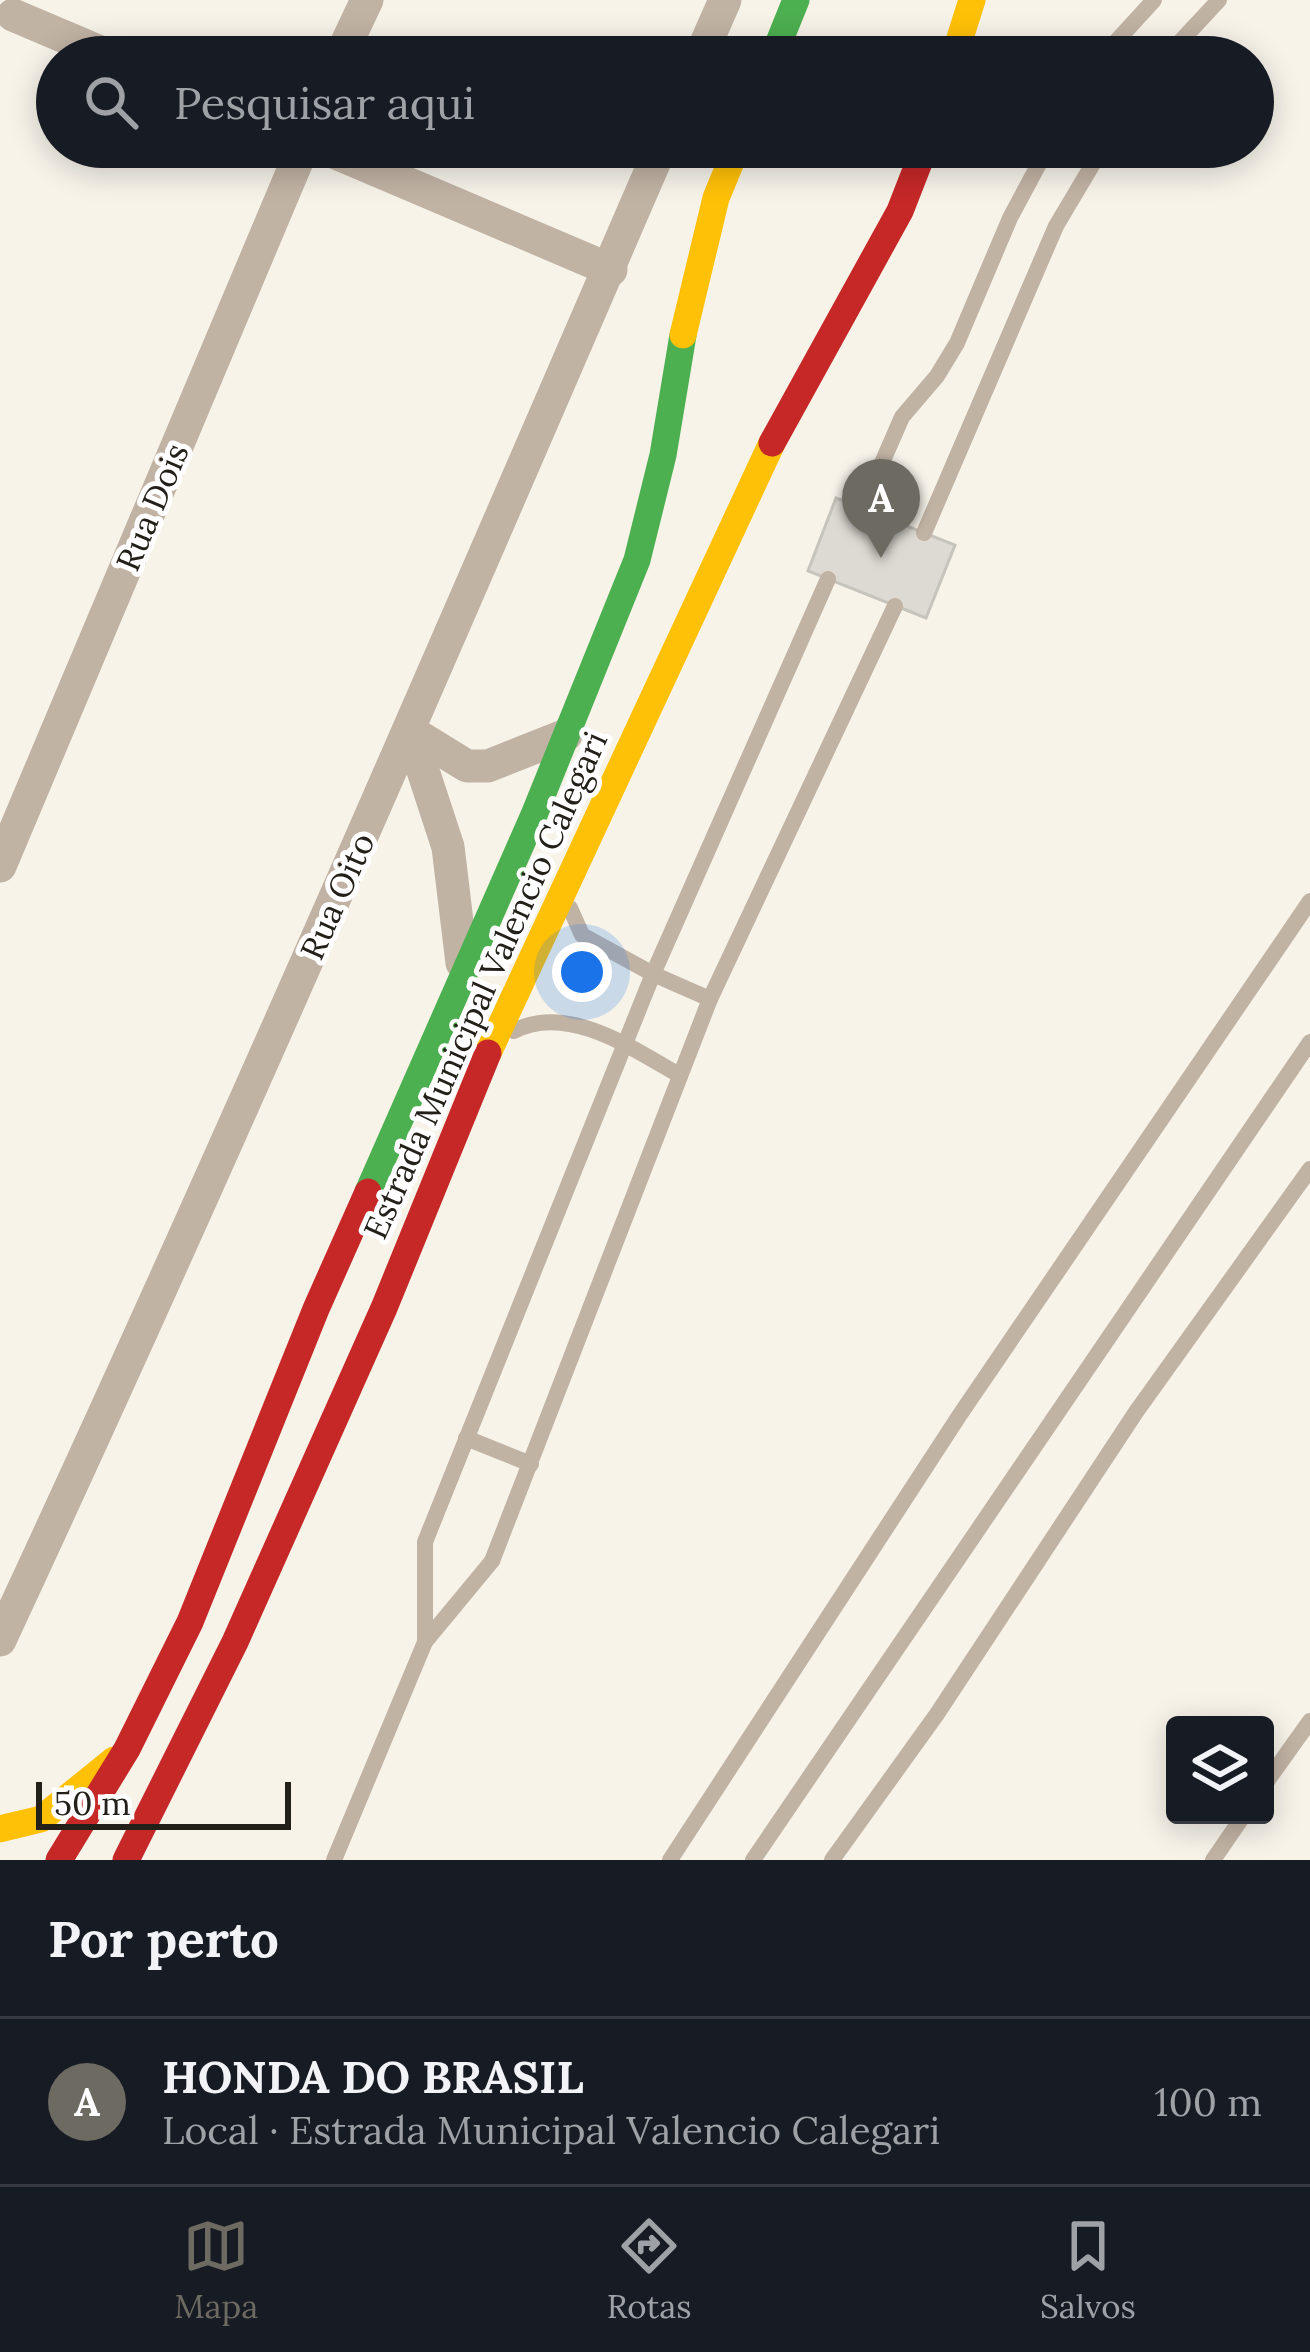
<!DOCTYPE html>
<html lang="pt">
<meta charset="utf-8">
<style>
body{margin:0;font-family:Lora,serif;background:#20242c;color:#f1f3f6}
.controls{position:absolute;right:36px;bottom:36px;display:grid;overflow:hidden;border-radius:12px;box-shadow:0 6px 30px #0003}
.controls button{width:108px;height:108px;display:grid;place-items:center;padding:0;border:0;border-bottom:3px solid #363941;background:#171b24;color:#f1f3f6;font:60px sans-serif}
.scale{position:absolute;left:36px;bottom:30px;width:255px;box-sizing:border-box;padding-left:12px;border:6px solid #232019;border-top:0;font-size:33px;line-height:42px;white-space:nowrap;color:#232019;-webkit-text-stroke:9px #fff;paint-order:stroke}
.you{position:absolute;left:582px;top:972px;width:42px;height:42px;margin:-30px;border:9px solid #fff;border-radius:50%;background:#1a73e8;box-shadow:0 0 0 18px #1a73e833}
.badge{display:grid;place-items:center;width:78px;height:78px;border-radius:50%;background:#6d6a62;color:#fff;font-size:39px;font-weight:700}
.pin{position:absolute;translate:-50% -99px;filter:drop-shadow(0 3px 6px #0008)}
.pin::after{content:'';position:absolute;top:63px;width:42px;height:36px;background:inherit;clip-path:polygon(0 0,100% 0,50% 100%)}
.list{margin:0;padding:0;list-style:none}
h2{display:flex;justify-content:space-between;align-items:center;height:156px;margin:0;padding:0 48px;font-size:51px}
h2 small{font-size:39px;font-weight:400;color:#9ea1a6}
.list li{display:grid;grid-template-columns:78px 1fr auto;gap:36px;align-items:center;box-sizing:border-box;height:168px;padding:0 48px;border-top:3px solid #363941}
.list b{display:block;font-size:45px;white-space:nowrap}
.list p{margin:0;font-size:39px;white-space:nowrap;color:#9ea1a6}
.list em{font-size:39px;font-style:normal;color:#9ea1a6}
.icon{flex:none;width:66px;height:66px;fill:none;stroke:currentColor;stroke-width:2;stroke-linecap:round;stroke-linejoin:round}
.map{position:relative;flex:none;width:1310px;height:1860px;overflow:hidden}
.search{position:absolute;background:#171b24;box-shadow:0 6px 30px #0003;left:36px;right:36px;top:36px;height:132px;display:flex;align-items:center;gap:30px;box-sizing:border-box;padding:0 42px;border-radius:66px;color:#9ea1a6;font-size:45px}
.sheet{height:324px;background:#171b24}
nav{display:flex;justify-content:space-around;align-items:center;box-sizing:border-box;height:168px;border-top:3px solid #363941;background:#171b24;font-size:33px;color:#9ea1a6}
nav a{display:grid;justify-items:center;gap:6px}
nav .on{color:#6d6a62}
.map>svg:first-child{display:block}
.building{fill:#dcdad2;stroke:#c6c4bc;stroke-width:3}
.lines{fill:none;stroke-linecap:round;stroke-linejoin:round}
.lane{stroke:#c1b3a4;stroke-width:16}
.street{stroke:#c1b3a4;stroke-width:33}
.fast{stroke:#4caf50;stroke-width:27}
.slow{stroke:#ffc107;stroke-width:27}
.jam{stroke:#c62828;stroke-width:27}
.labels{text-anchor:middle;dominant-baseline:central;stroke-width:10;stroke-linejoin:round;paint-order:stroke}
.street-label{font-size:33px;fill:#232019;stroke:#fff}
</style>
<div class="map">
<svg width="1310" height="1860" viewBox="0 0 1310 1860">
<rect width="100%" height="100%" fill="#f7f3e9"/>
<path class="building" d="M836,498l119,47 -29,73 -118,-47z"/>
<g class="lines">
<g class="lane">
<path d="M1102,57l52,-57"/>
<path d="M1166,57l53,-57"/>
<path d="M862,509l40,-92 35,-41 20,-33 53,-125 38,-71"/>
<path d="M924,533l132,-307 47,-79"/>
<path d="M570,908l12,27 71,39 57,25"/>
<path d="M514,1031c53,-28 118,17 165,44"/>
<path d="M466,1438l65,26"/>
<path d="M425,1642v-100l228,-568 175,-395"/>
<path d="M1265,1784l45,-63"/>
<path d="M334,1860l91,-218 67,-81 218,-562 185,-393"/>
<path d="M670,1860l289,-444 351,-515"/>
<path d="M753,1860l557,-818"/>
<path d="M832,1860l105,-146 199,-302 174,-243"/>
<path d="M1213,1860l31,-45"/>
</g>
<g class="street">
<path d="M13,15l99,42"/>
<path d="M340,57l27,-57"/>
<path d="M700,57l25,-57"/>
<path d="M322,147l289,123"/>
<path d="M410,731l38,116 14,116"/>
<path d="M410,731l57,35h21l78,-31"/>
<path d="M0,866l303,-719"/>
<path d="M0,1640c230,-494 445,-993 661,-1493"/>
</g>
<g class="fast">
<path d="M773,57l23,-57"/>
<path d="M845,57h16"/>
<path d="M368,1192l166,-377 103,-255 26,-105 20,-120"/>
</g>
<g class="slow">
<path d="M954,57l18,-57"/>
<path d="M683,335l33,-137 21,-51"/>
<path d="M488,1053l284,-610"/>
<path d="M0,1829l41,-10 73,-59"/>
</g>
<g class="jam">
<path d="M772,443l128,-232 25,-64"/>
<path d="M59,1860l68,-111 63,-127 126,-313 52,-117"/>
<path d="M126,1860l109,-218 149,-334 104,-255"/>
</g>
</g>
<g class="labels">
<g class="street-label">
<text transform="translate(152 507) rotate(-67)">Rua Dois</text>
<text transform="translate(337 896) rotate(-66)">Rua Oito</text>
<text transform="translate(485 985) rotate(-66)">Estrada Municipal Valencio Calegari</text>
</g>
</g>
</svg>
<div class="controls">
<button><svg class="icon" aria-label="layers" viewBox="0 0 24 24"><path d="M12 4l9 5-9 5-9-5zM3 14l9 5 9-5"/></svg></button>
</div>
<div class="scale">50 m</div>
<div class="you"></div>
<div class="pin badge" style="left:881px;top:558px">A</div>
<div class="search"><svg class="icon" aria-label="search" viewBox="0 0 24 24"><circle cx="10" cy="10" r="6"/><path d="M15 15l6 6"/></svg>Pesquisar aqui</div>
</div>
<section class="sheet">
<h2>Por perto<small></small></h2>
<ul class="list">
<li><span class="badge">A</span><div><b>HONDA DO BRASIL</b><p>Local · Estrada Municipal Valencio Calegari</p></div><em>100 m</em></li>
</ul>
</section>
<nav>
<a class="on"><svg class="icon" aria-label="map" viewBox="0 0 24 24"><path d="M3 6l6-2 6 2 6-2v14l-6 2-6-2-6 2zM9 4v14M15 6v14"/></svg>Mapa</a>
<a><svg class="icon" aria-label="directions" viewBox="0 0 24 24"><path d="M12 3l9 9-9 9-9-9zM9 14v-3h6M13 9l2 2-2 2"/></svg>Rotas</a>
<a><svg class="icon" aria-label="saved" viewBox="0 0 24 24"><path d="M7 4h10v16l-5-4-5 4z"/></svg>Salvos</a>
</nav>
